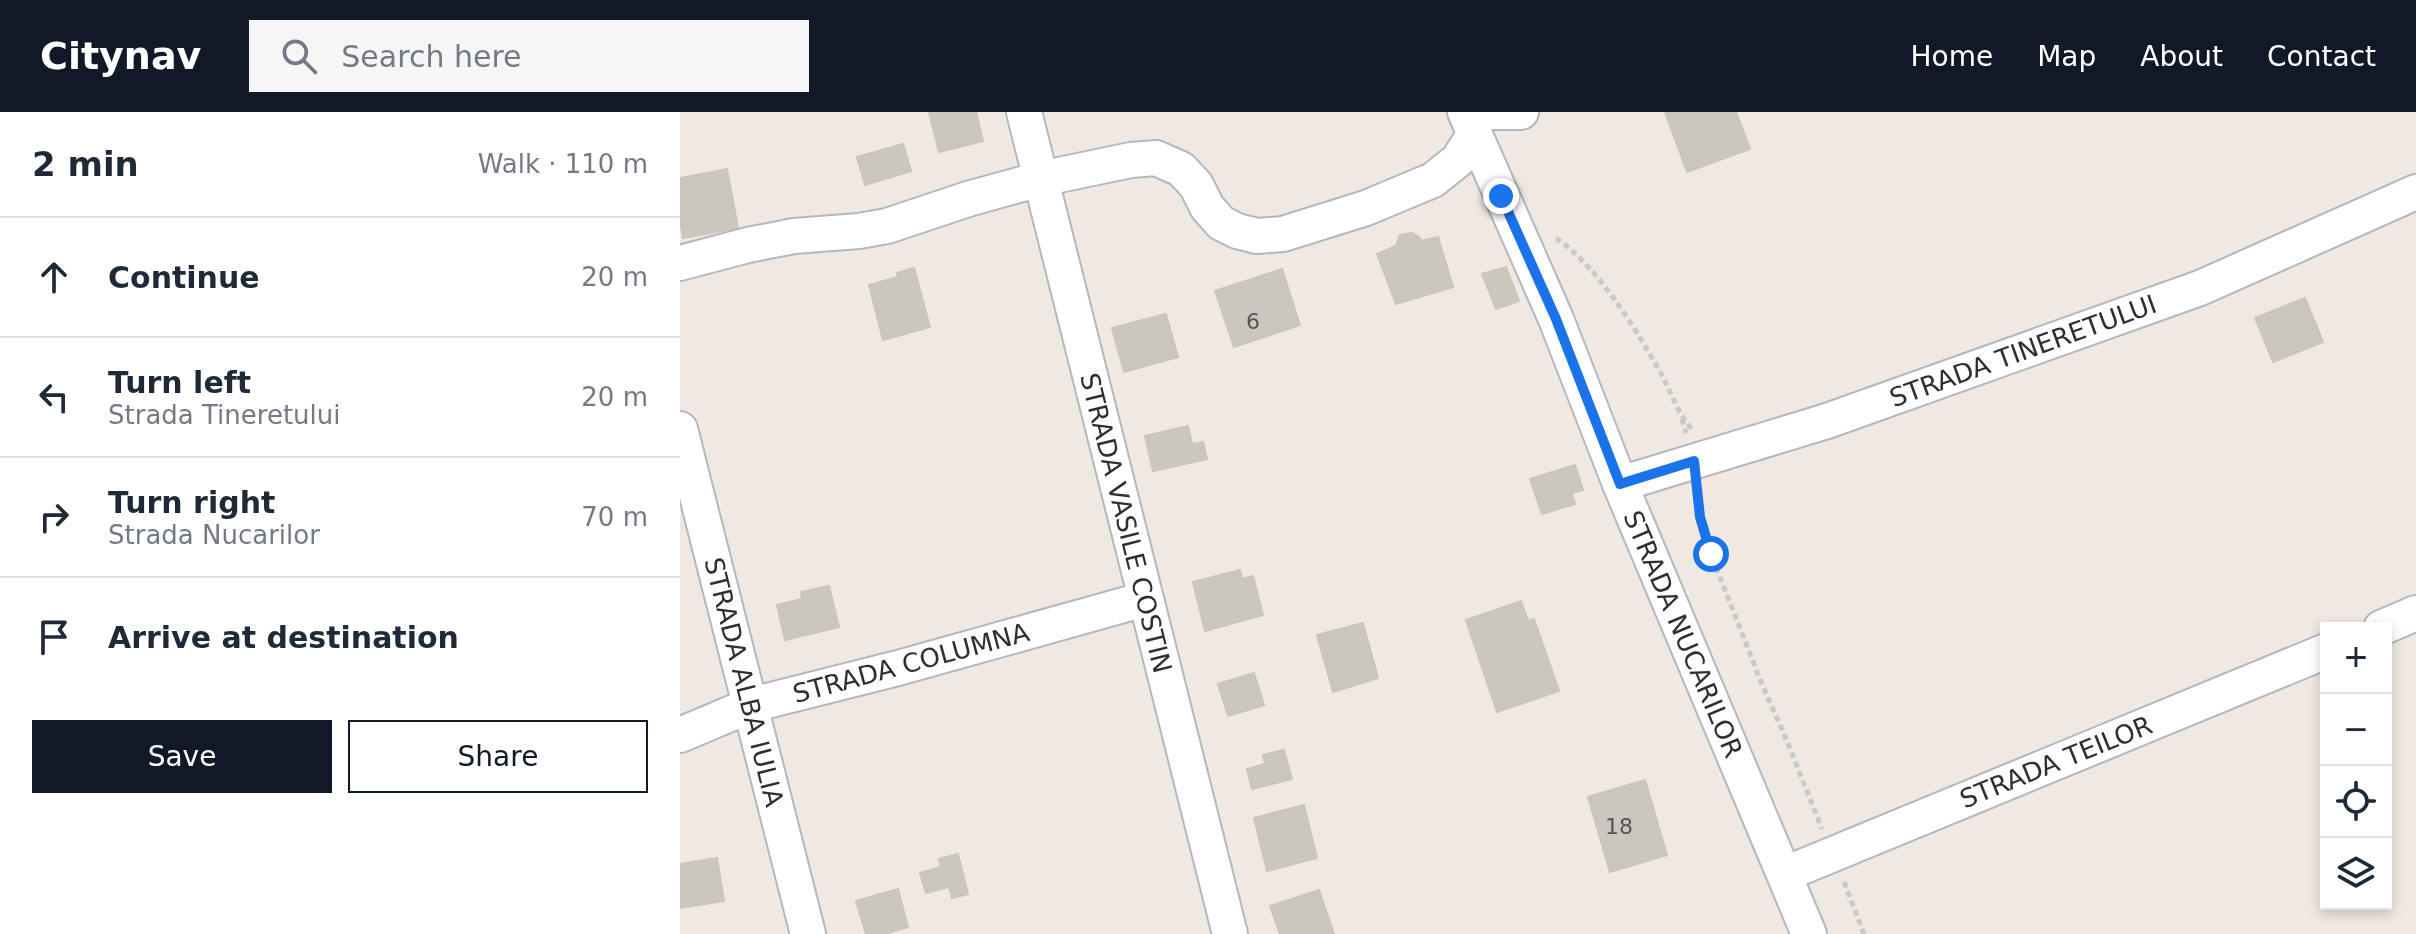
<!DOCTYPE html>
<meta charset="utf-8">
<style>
body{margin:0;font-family:"DejaVu Sans",sans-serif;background:#f6f6f7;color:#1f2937}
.controls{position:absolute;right:24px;bottom:24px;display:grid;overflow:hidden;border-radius:0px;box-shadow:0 4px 12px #0003}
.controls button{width:72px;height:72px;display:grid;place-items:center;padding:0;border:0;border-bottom:2px solid #e0e1e3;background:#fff;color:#1f2937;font:40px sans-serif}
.stop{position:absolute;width:24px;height:24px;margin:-18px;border:6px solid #1a73e8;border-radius:50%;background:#fff}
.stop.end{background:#1a73e8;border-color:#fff;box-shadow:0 2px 8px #0008}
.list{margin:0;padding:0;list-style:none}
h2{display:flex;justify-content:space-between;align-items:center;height:104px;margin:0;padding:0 32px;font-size:34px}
h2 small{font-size:26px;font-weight:400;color:#747a83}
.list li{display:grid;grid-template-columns:52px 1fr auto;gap:24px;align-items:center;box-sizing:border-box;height:120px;padding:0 32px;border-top:2px solid #e0e1e3}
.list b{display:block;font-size:30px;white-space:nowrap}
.list p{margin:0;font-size:26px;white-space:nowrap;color:#747a83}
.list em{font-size:26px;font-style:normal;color:#747a83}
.actions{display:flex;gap:16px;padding:24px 32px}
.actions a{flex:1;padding:18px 0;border:2px solid #111827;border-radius:0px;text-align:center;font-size:28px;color:#111827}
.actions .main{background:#111827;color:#fff}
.icon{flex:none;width:44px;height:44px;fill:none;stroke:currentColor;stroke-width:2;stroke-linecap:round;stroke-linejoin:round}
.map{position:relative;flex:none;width:1736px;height:822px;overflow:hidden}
header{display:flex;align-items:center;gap:48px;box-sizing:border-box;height:112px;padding:0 40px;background:#111827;color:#fff}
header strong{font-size:38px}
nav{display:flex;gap:44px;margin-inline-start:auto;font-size:28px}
.search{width:560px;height:72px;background:#f6f6f7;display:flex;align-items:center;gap:20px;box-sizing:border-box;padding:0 28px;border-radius:0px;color:#747a83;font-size:30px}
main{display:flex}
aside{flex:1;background:#fff}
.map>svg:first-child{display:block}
.building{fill:#cbc7bf;stroke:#cbc5ba;stroke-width:2}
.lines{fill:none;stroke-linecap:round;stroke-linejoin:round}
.minor-casing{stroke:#b4b7c1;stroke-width:38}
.path{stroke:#c9c9c9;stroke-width:5;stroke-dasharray:6 4;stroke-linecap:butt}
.minor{stroke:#fff;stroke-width:34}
.route{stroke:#1a73e8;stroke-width:10}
.labels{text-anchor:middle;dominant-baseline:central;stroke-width:6;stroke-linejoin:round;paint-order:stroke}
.number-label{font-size:22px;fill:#555452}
.street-label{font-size:26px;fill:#2e2e2e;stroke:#fff}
</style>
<header>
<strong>Citynav</strong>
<div class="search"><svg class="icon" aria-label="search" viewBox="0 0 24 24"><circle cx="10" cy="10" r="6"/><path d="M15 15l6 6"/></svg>Search here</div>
<nav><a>Home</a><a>Map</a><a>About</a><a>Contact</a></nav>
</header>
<main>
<aside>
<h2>2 min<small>Walk · 110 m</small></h2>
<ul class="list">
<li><svg class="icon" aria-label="ahead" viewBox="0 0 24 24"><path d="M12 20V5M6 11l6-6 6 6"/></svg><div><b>Continue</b></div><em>20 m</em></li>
<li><svg class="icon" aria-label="left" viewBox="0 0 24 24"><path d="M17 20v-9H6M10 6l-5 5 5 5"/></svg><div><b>Turn left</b><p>Strada Tineretului</p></div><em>20 m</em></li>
<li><svg class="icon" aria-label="right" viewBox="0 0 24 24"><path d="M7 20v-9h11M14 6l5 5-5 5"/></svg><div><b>Turn right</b><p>Strada Nucarilor</p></div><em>70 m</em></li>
<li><svg class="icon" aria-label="arrive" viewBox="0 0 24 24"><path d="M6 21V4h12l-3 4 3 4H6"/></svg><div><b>Arrive at destination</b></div></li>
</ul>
<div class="actions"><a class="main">Save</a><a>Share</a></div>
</aside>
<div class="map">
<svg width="1736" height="822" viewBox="0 0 1736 822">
<rect width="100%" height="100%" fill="#efe9e1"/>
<g class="building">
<path d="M249,0h47l7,29 -44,11z"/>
<path d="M985,0h71l14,37 -63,23z"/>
<path d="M223,32l8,27 -46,14 -8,-28z"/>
<path d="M47,57l11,59 -55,10 -3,-18v-42z"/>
<path d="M732,121l7,4 2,4 17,-4 15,50 -57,17 -19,-50 19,-8 4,-11z"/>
<path d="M826,155l13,34 -23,8 -14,-35z"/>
<path d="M234,156l16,59 -47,13 -14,-55 29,-8 -1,-4z"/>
<path d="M602,157l18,56 -66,22 -19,-56z"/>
<path d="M1625,186l18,44 -50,20 -18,-44z"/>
<path d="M486,202l12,43 -54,15 -12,-44z"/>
<path d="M508,314l4,18 11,-2 4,17 -54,12 -8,-35z"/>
<path d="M895,353l8,25 -11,3 3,11 -33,10 -12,-35z"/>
<path d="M560,458l2,9 11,-3 10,39 -58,16 -12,-49z"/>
<path d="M149,474l10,41 -54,13 -8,-35 25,-6 -1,-7z"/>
<path d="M841,489l7,20 6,-2 25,72 -62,21 -31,-92z"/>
<path d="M683,511l15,55 -45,14 -16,-57z"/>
<path d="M574,561l10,32 -36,11 -10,-32z"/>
<path d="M604,638l8,29 -40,10 -5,-20 18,-5 -2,-9z"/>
<path d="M965,668l22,75 -57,17 -22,-75z"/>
<path d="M624,693l13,53 -50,13 -13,-53z"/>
<path d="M278,742l10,40 -16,4 -3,-11 -23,6 -6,-20 21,-6 -2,-8z"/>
<path d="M37,746l7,43 -44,7v-44z"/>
<path d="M218,777l10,38 -24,7h-18l-10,-33z"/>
<path d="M639,778l15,44h-54l-10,-28z"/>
</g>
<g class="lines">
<g class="minor-casing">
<g id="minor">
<path d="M344,0l206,822"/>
<path d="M785,0l91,207 64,165 189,450"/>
<path d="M808,0h33"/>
<path d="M0,151l68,-18 46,-9 65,-5 28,-5 81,-27 72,-20 91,-19 25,-2 25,11 15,16 11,22 14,16 16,8 20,5 26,-2 83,-26 67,-28 25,-20 16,-25"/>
<path d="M0,317l128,505"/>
<path d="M940,372l207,-63 373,-133 216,-96"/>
<path d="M1701,516l35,-15"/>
<path d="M0,623l71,-30 147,-37 247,-69"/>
<path d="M1105,762l541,-223"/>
</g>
</g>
<g class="path">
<path d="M876,126c41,28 78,88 103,132 12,20 17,42 33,59"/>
<path d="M1002,307l4,14"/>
<path d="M1017,378l3,27 11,37 50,128 26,59 35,88"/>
<path d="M1164,770l20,52"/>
</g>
<use href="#minor" class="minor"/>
</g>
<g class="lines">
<path class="route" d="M821,84l55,123 64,165 74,-23 6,56 11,37"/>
</g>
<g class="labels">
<g class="number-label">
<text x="573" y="209">6</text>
<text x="939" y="714">18</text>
</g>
<g class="street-label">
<text transform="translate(1343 239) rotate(-20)">STRADA TINERETULUI</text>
<text transform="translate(446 411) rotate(76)">STRADA VASILE COSTIN</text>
<text transform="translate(1003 522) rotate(67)">STRADA NUCARILOR</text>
<text transform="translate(231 551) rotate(-15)">STRADA COLUMNA</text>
<text transform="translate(64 570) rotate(76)">STRADA ALBA IULIA</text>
<text transform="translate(1376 650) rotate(-22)">STRADA TEILOR</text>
</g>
</g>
</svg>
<div class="controls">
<button>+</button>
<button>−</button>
<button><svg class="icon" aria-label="locate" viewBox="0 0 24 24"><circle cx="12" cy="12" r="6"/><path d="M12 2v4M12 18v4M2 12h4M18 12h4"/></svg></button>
<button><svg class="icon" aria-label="layers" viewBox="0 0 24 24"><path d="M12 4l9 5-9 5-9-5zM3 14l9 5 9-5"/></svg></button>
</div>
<div class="stop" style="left:1031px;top:442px"></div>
<div class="stop end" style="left:821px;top:84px"></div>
</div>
</main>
